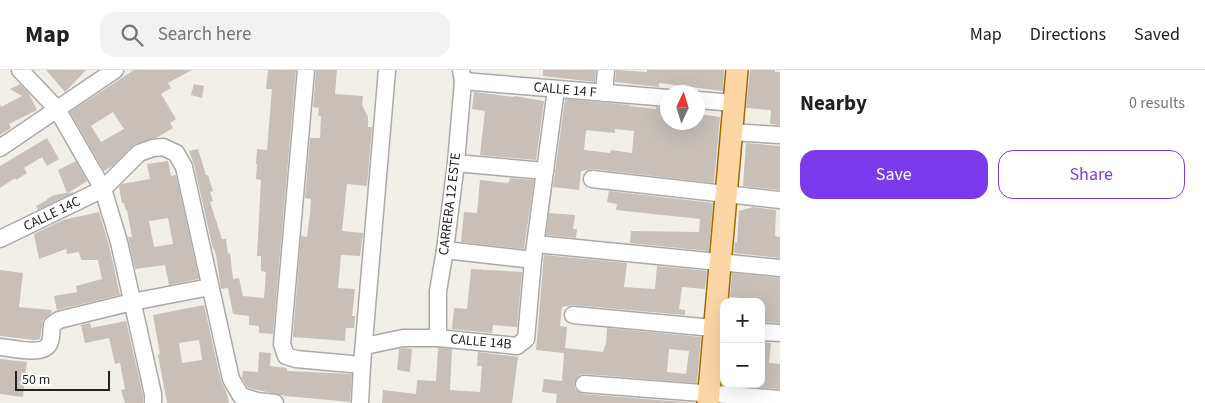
<!DOCTYPE html>
<meta charset="utf-8">
<style>
body{margin:0;font-family:"Source Sans 3",sans-serif;background:#f2f2f2;color:#202124}
.controls{position:absolute;right:15px;bottom:15px;display:grid;overflow:hidden;border-radius:10px;box-shadow:0 5px 20px #0002}
.controls button{width:45px;height:45px;display:grid;place-items:center;padding:0;border:0;border-bottom:1px solid #e0e0e0;background:#fff;color:#202124;font:25px sans-serif}
.compass{position:absolute;left:660px;top:15px;width:45px;height:45px;border-radius:50%;background:#fff;box-shadow:0 5px 20px #0002;rotate:4deg}
.scale{position:absolute;left:15px;bottom:12px;width:95px;box-sizing:border-box;padding-left:5px;border:2px solid #222;border-top:0;font-size:14px;line-height:18px;white-space:nowrap;color:#222;-webkit-text-stroke:4px #fff;paint-order:stroke}
.list{margin:0;padding:0;list-style:none}
h2{display:flex;justify-content:space-between;align-items:center;height:65px;margin:0;padding:0 20px;font-size:21px}
h2 small{font-size:16px;font-weight:400;color:#757577}
.actions{display:flex;gap:10px;padding:15px 20px}
.actions a{flex:1;padding:11px 0;border:1px solid #7c3aed;border-radius:15px;text-align:center;font-size:18px;color:#7c3aed}
.actions .main{background:#7c3aed;color:#fff}
.icon{flex:none;width:28px;height:28px;fill:none;stroke:currentColor;stroke-width:2;stroke-linecap:round;stroke-linejoin:round}
.map{position:relative;flex:none;width:780px;height:333px;overflow:hidden}
header{display:flex;align-items:center;gap:30px;box-sizing:border-box;height:70px;padding:0 25px;background:#fff;border-bottom:1px solid #e0e0e0}
header strong{font-size:24px}
nav{display:flex;gap:28px;margin-inline-start:auto;font-size:18px}
.search{width:350px;height:45px;background:#f2f2f2;display:flex;align-items:center;gap:12px;box-sizing:border-box;padding:0 18px;border-radius:15px;color:#757577;font-size:19px}
main{display:flex}
aside{flex:1;background:#fff}
.map>svg:first-child{display:block}
.building{fill:#c7bfb8;fill-rule:evenodd}
.lines{fill:none;stroke-linecap:round;stroke-linejoin:round}
.minor-casing{stroke:#a9a9a9;stroke-width:19}
.major-casing{stroke:#a06b00;stroke-width:24}
.minor{stroke:#fff;stroke-width:16}
.major{stroke:#fcd6a4;stroke-width:21}
.labels{text-anchor:middle;dominant-baseline:central;stroke-width:4;stroke-linejoin:round;paint-order:stroke}
.street-label{font-size:14px;fill:#222;stroke:#fff}
</style>
<header>
<strong>Map</strong>
<div class="search"><svg class="icon" aria-label="search" viewBox="0 0 24 24"><circle cx="10" cy="10" r="6"/><path d="M15 15l6 6"/></svg>Search here</div>
<nav><a>Map</a><a>Directions</a><a>Saved</a></nav>
</header>
<main>
<div class="map">
<svg width="780" height="333" viewBox="0 0 780 333">
<rect width="100%" height="100%" fill="#f2efe9"/>
<g class="building">
<path d="M46,0h40l-21,22z"/>
<path d="M134,0h58l-24,13 3,5 -10,6 15,25 -6,4 3,5 -15,9 -23,7 -23,22 -8,5 -34,-59zM113,42l11,17 -23,13 -10,-16z"/>
<path d="M268,0h28l-23,264 -14,-1v-7l-10,-1v-9l-16,-2 -5,-26 -7,1 -5,-34 -2,-6h-1l-19,-84 -5,-14 9,-2 8,26h2l5,16 -3,1 3,9 -3,1 12,37h4l2,15 2,-1 3,26 6,-1 4,18 21,2 2,-26 -5,-1v-15h-4l4,-76 -5,-1 1,-15h-1l1,-15 10,1 5,-61h-6z"/>
<path d="M316,0h21l-2,24 28,2 -1,9 6,12v10h4l-5,59 -20,-2 -5,47 21,2 -3,23 -19,-1 -3,33 17,1 -3,27h3l-1,12h-8l-1,13 -52,-4 8,-101 6,1 3,-23 1,-15 -6,-1 5,-60h10l1,-22h-3l1,-8 -6,-1z"/>
<path d="M543,0h53l-1,12 -52,-6z"/>
<path d="M616,0l31,2v-2h77l-1,21 -64,-8v4l-44,-5z"/>
<path d="M750,0h25v2h5v53l-10,-1 1,-14 -25,-2z"/>
<path d="M20,14l9,10 8,16 -28,14 -2,-5 4,9 -11,7v-31l1,3 21,-11 -12,-7z"/>
<path d="M194,14l10,2 -2,12 -11,-3z"/>
<path d="M474,22l40,5v-1l30,5 -8,59 -56,-5 5,-44 -13,-2z"/>
<path d="M565,29l65,6 -1,1 27,3v-2l12,1v14h30v-8l22,3 -6,66 -121,-14 -12,2 -2,19 -26,-3zM615,59l19,2 -2,22 -21,-3 -1,3 -26,-3 2,-20 29,3z"/>
<path d="M47,68l12,21 -12,7 -5,-9 -18,11 3,5 -11,7 -1,-2 -15,10v-22z"/>
<path d="M746,73l34,3v44l-37,-4z"/>
<path d="M76,91l11,20 -19,12 7,-1 -37,18 -2,-4 11,-6v-1l7,-4 13,-2 -9,-23z"/>
<path d="M168,91l3,15 5,-1 23,104 -30,6 -4,-20 -30,4 -7,-32h4l-5,-27 -1,1 -2,-8h-2l-3,-16 3,-3 28,-5 -3,-15zM168,148l5,26 -19,3 -5,-26z"/>
<path d="M510,108l24,2 -10,69 -63,-7 3,-30 13,1 3,-33 27,3 2,-1z"/>
<path d="M609,121l104,12 -4,48 -79,-8 1,-12 68,1 1,-13 -84,-9 1,-6 -10,-2z"/>
<path d="M753,137l23,3 -1,26 5,1v21l-46,-5 1,-11h2l2,-31z"/>
<path d="M99,142l10,33 11,50 -63,15 -3,-14 23,-4 -1,-6 26,-7 -4,-19h-17l-2,-8 -12,2 -1,-5 -27,10 -5,-25 29,-14z"/>
<path d="M549,143l26,2 -2,14h4l-1,9 -30,-3z"/>
<path d="M544,185l83,8 -3,24 14,1 17,1 2,-23 50,5 -2,18 -23,-2 -3,22 6,1v5l-112,-10 -11,2 -2,19 7,1 -2,21 38,4 3,-9 1,-15 94,9 -4,46 -112,-9 -6,1 -5,8 1,6 8,5 113,9h-140l1,-9 -15,-2 2,-13 18,2 2,-28 -28,-3zM669,279l20,2 -3,23 -19,-2z"/>
<path d="M471,199l51,3 -5,55 -24,-2 -1,8 -40,-4 2,-21 13,1z"/>
<path d="M0,200l23,3 -4,34 33,3 -1,4 -8,6 -3,19 -5,1 -35,-4z"/>
<path d="M732,203l48,5v45l-19,-1v-22l-31,-3z"/>
<path d="M204,235l17,76 5,10 3,12h-62l-9,-48 2,-1 -7,-39zM199,270l3,20 -20,3 -3,-20z"/>
<path d="M126,251l17,74v8h-18l-4,-13 4,-1 -5,-26 -5,1 -6,-26 -24,5 -4,-18 9,-2 1,5z"/>
<path d="M761,272l10,1 -2,20 11,1v25l-58,-4 2,-19v18h37z"/>
<path d="M404,278l8,1 -2,23 -13,-2 2,-21z"/>
<path d="M438,278l14,1 -2,41 30,2 2,-26h-5l1,-14 40,5 -6,46h-130l1,-13 33,4 1,-14 19,1z"/>
<path d="M259,282l12,1 -1,13 17,2v3l65,3 -2,28 -64,-6 -38,-8 -6,-10 1,-7 15,1z"/>
<path d="M0,289l27,3 -4,35 -23,-3z"/>
</g>
<g class="lines">
<g class="minor-casing">
<g id="minor">
<path d="M20,0l37,39 46,80 16,53 34,152v9"/>
<path d="M306,0l-24,274 4,12 10,3 66,6"/>
<path d="M463,11l205,17"/>
<path d="M604,23l2,-23"/>
<path d="M698,30l36,3"/>
<path d="M731,62l49,3"/>
<path d="M0,78l115,-78"/>
<path d="M456,93l89,8"/>
<path d="M592,109l188,21"/>
<path d="M0,169l103,-50 36,-36 14,-5 10,-1 13,6 8,14 47,212 10,17 16,5 18,2"/>
<path d="M536,174l244,24"/>
<path d="M445,180l88,10"/>
<path d="M573,245l151,14"/>
<path d="M761,262l19,1"/>
<path d="M438,268v-47l7,-41 11,-87 7,-82 -2,-11"/>
<path d="M365,276l38,-8h35l79,8 9,-7 7,-79 23,-171"/>
<path d="M0,277c11,1 43,9 49,-3 3,-5 2,-13 3,-19l7,-5 73,-18 78,-15"/>
<path d="M584,314l196,15"/>
<path d="M360,333l2,-38 25,-295"/>
</g>
</g>
<g class="major-casing">
<path id="major" d="M708,333l29,-333"/>
</g>
<use href="#minor" class="minor"/>
<use href="#major" class="major"/>
</g>
<g class="labels">
<g class="street-label">
<text transform="translate(565 20) rotate(5)">CALLE 14 F</text>
<text transform="translate(450 134) rotate(-83)">CARRERA 12 ESTE</text>
<text transform="translate(52 144) rotate(-26)">CALLE 14C</text>
<text transform="translate(481 272) rotate(5)">CALLE 14B</text>
</g>
</g>
</svg>
<div class="controls">
<button>+</button>
<button>−</button>
</div>
<svg class="compass" viewBox="-18 -18 36 36"><path d="M0-13l5 13h-10z" fill="#e53935"/><path d="M0 13l5-13h-10z" fill="#757577"/></svg>
<div class="scale">50 m</div>
</div>
<aside>
<h2>Nearby<small>0 results</small></h2>
<ul class="list">
</ul>
<div class="actions"><a class="main">Save</a><a>Share</a></div>
</aside>
</main>
